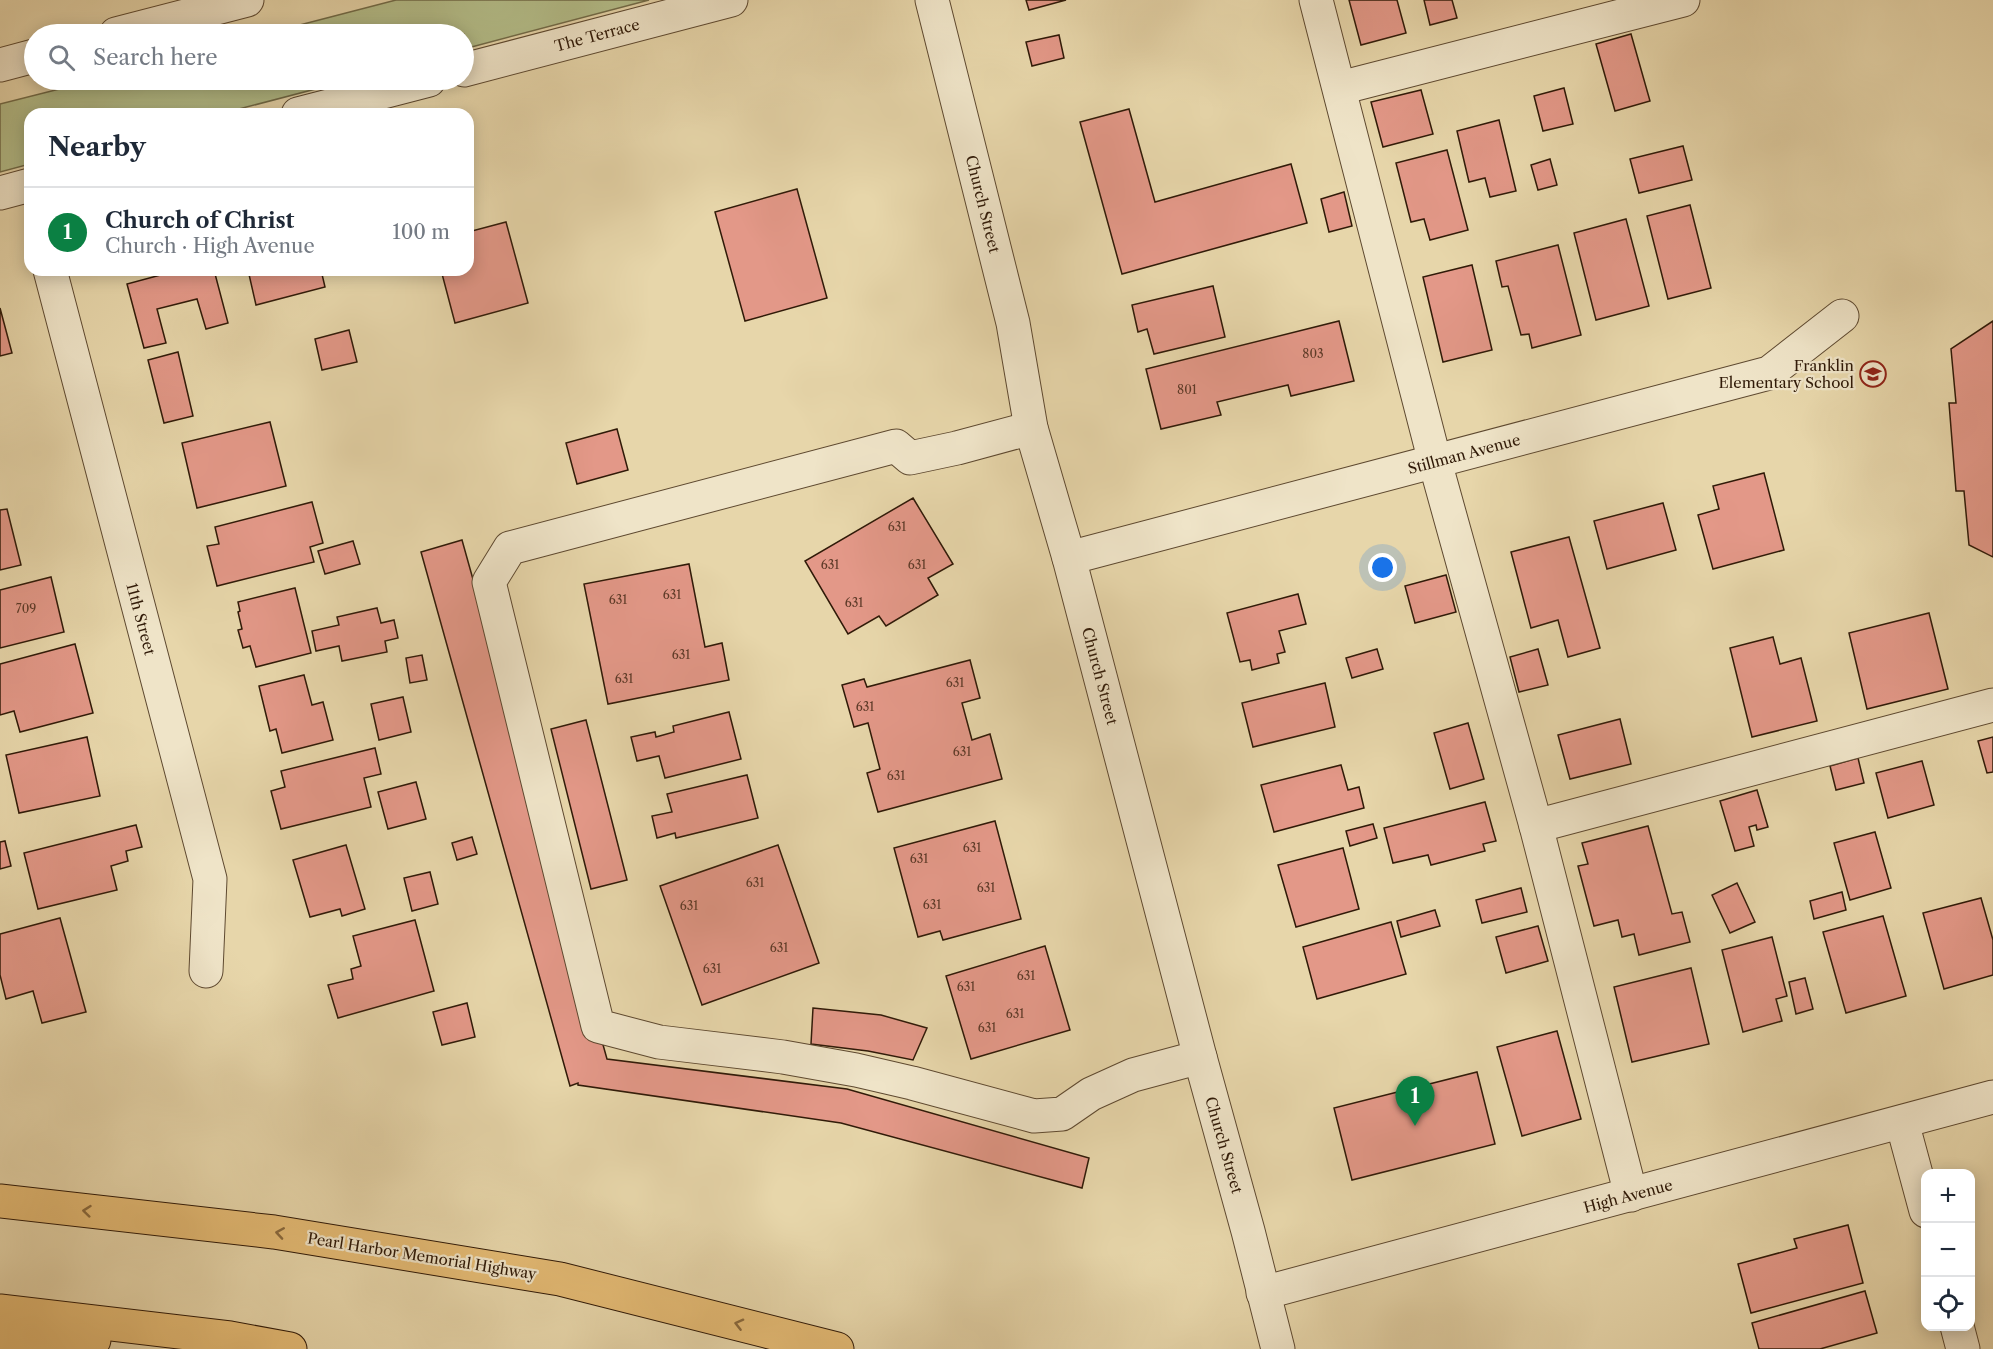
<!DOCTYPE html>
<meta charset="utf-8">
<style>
body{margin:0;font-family:"Libre Caslon Text",serif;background:#f6f6f7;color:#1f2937}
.controls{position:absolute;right:18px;bottom:18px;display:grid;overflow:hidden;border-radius:12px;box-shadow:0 3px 15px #0003}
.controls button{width:54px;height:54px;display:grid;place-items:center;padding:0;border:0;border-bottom:2px solid #e0e1e3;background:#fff;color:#1f2937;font:30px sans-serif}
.you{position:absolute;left:1383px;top:568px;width:21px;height:21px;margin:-15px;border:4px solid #fff;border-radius:50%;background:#1a73e8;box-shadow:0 0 0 9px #1a73e833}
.badge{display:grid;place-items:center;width:39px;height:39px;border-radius:50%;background:#0b8043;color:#fff;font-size:20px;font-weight:700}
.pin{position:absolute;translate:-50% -50px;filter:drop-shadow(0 2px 3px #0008)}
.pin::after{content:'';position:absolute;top:32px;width:21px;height:18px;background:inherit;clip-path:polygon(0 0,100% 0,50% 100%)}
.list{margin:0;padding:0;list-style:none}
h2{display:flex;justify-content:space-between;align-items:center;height:78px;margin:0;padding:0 24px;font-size:26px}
h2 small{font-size:20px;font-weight:400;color:#747a83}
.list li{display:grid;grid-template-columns:39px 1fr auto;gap:18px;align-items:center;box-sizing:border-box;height:90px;padding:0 24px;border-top:2px solid #e0e1e3}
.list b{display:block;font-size:22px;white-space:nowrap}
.list p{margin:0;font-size:20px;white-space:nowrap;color:#747a83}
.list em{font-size:20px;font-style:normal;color:#747a83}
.icon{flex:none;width:33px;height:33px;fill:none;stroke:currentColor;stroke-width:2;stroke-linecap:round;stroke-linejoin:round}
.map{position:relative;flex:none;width:1993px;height:1349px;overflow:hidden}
.search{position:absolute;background:#fff;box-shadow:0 3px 15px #0003;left:24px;top:24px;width:450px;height:66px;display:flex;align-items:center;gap:15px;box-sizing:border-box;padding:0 21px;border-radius:33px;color:#747a83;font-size:22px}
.panel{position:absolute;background:#fff;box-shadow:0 3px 15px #0003;left:24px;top:108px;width:450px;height:168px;border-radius:18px}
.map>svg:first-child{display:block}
.green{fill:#b4be8a;stroke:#726c49;stroke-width:1.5}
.building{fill:#e39888;stroke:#301a08;stroke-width:1.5}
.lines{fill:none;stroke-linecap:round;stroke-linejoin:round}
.minor-casing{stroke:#5e4930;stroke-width:35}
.highway-casing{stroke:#301a08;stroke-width:35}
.minor{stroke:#efe4c8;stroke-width:33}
.highway{stroke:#e4bb75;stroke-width:33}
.oneway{stroke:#8a6a3e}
.labels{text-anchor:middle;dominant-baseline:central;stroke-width:4.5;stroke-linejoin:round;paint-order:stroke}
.number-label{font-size:12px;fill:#5d3a28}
.street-label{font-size:15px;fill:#301a08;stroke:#efe4c8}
.poi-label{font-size:15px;fill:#301a08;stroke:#efe4c8;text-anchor:end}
</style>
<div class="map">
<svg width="1993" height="1349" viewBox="0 0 1993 1349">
<rect width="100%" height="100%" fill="#e7d6aa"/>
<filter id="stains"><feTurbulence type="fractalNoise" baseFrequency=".00333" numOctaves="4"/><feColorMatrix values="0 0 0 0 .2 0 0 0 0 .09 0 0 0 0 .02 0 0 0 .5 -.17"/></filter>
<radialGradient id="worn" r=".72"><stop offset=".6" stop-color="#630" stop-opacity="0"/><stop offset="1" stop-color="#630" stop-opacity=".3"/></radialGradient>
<g class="green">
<path d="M396,0h253l-185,49v-15h-199z"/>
<path d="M95,80h255l-130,34h-190v50l-30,8v-68z"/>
</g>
<g class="building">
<path d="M1026,0h40l-37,10z"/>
<path d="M1349,0h48l9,33 -45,12z"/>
<path d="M1424,0h28l5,18 -27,7z"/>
<path d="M1631,34l19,67 -35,10 -19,-67z"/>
<path d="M1059,35l5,23 -32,8 -6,-24z"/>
<path d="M1564,88l9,36 -30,7 -9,-35z"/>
<path d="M1421,90l12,44 -50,13 -12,-45z"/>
<path d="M1129,109l26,93 136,-38 16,59 -185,51 -42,-152z"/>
<path d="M1499,120l17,71 -26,6 -5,-19 -16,4 -12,-51z"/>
<path d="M1683,146l9,34 -53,13 -9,-34z"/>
<path d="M1447,150l21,80 -38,10 -6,-21 -13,3 -15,-59z"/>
<path d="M1550,159l7,26 -19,5 -7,-25z"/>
<path d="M797,189l30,109 -82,23 -30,-109z"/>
<path d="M1344,192l8,34 -23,6 -8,-33z"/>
<path d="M1690,205l21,83 -43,11 -21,-83z"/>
<path d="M1626,219l23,87 -53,14 -22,-87z"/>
<path d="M506,222l22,81 -73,20 -14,-53h27v-38z"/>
<path d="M1558,245l23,90 -49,13 -3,-14 -8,1 -13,-49 -6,1 -6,-26z"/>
<path d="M1472,265l20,85 -49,12 -20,-85z"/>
<path d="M179,270h35l14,53 -22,6 -9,-30 -40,10 9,34 -22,5 -17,-64z"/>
<path d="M248,270h73l4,17 -69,18z"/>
<path d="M1213,286l12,51 -71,17 -7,-25 -9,3 -6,-27z"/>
<path d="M0,308l12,45 -12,3z"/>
<path d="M1339,321l15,60 -63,15 -3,-11 -71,17 4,13 -60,14 -15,-60z"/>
<path d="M1993,321v236l-24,-12 -5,-54h-8l-7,-88h7l-5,-54z"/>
<path d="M349,330l8,32 -35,8 -7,-31z"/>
<path d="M178,352l15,64 -29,7 -16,-63z"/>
<path d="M270,422l16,64 -89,22 -15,-65z"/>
<path d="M617,429l11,41 -51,14 -11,-41z"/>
<path d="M1764,473l20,77 -71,19 -15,-54 21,-6 -6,-23z"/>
<path d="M913,498l40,66 -25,14 10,17 -52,31 -7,-10 -31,18 -43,-73z"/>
<path d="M312,502l11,41 -13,4 4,15 -97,24 -10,-40 12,-2 -4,-17z"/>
<path d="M1663,503l13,47 -69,19 -13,-48z"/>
<path d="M7,509l14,56 -21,5v-60z"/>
<path d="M1569,537l31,111 -32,9 -10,-37 -27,8 -20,-76z"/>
<path d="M462,540l145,519 240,30 242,69 -7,30 -241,-65 -263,-38v-2l-8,3 -149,-534z"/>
<path d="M353,541l7,23 -35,10 -7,-23z"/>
<path d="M689,564l16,83 17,-4 7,37 -121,24 -24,-120z"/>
<path d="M1446,575l10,37 -41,11 -10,-37z"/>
<path d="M51,577l13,55 -64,16v-58z"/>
<path d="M295,588l16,65 -55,14 -6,-21 -7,2 -5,-18 4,-1 -4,-17 2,-1 -2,-9z"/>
<path d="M1298,594l8,30 -27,7 6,21 -8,2 2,9 -27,7 -2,-10 -10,2 -13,-49z"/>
<path d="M377,608l4,15 13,-3 4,18 -13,3 2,11 -45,9 -3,-15 -23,5 -4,-20 27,-6 -2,-8z"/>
<path d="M1929,613l19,76 -81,20 -18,-76z"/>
<path d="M1773,637l7,27 21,-6 16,63 -65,16 -22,-89z"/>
<path d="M75,644l18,69 -73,19 -6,-21 -14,4v-51z"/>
<path d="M1377,649l6,20 -31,9 -6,-20z"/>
<path d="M1538,649l10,36 -29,7 -9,-35z"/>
<path d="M422,655l5,25 -17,3 -4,-25z"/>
<path d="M970,660l10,38 -18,5 10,37 18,-6 12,45 -124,33 -11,-39 13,-4 -12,-46 -14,4 -12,-42 22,-6 3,8z"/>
<path d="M304,675l8,30 11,-3 10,38 -51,13 -6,-24 -6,2 -11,-45z"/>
<path d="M1325,683l10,44 -82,20 -11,-44z"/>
<path d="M403,697l8,35 -32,8 -8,-36z"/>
<path d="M729,712l12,47 -76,19 -6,-22 -22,5 -6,-24 24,-5 1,5 18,-5 -1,-6z"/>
<path d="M1620,719l11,45 -61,15 -12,-44z"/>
<path d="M586,720l41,160 -36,9 -40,-160z"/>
<path d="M1468,723l16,56 -34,10 -16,-56z"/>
<path d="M87,737l13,59 -81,17 -13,-58z"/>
<path d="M1993,737v35l-6,1 -9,-32z"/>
<path d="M375,748l6,26 -17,4 7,29 -90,22 -10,-38 14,-4 -4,-16z"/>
<path d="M1858,758l6,25 -28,7 -6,-24z"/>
<path d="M1922,761l12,44 -46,13 -12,-45z"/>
<path d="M1341,765l7,25 11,-3 5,21 -90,24 -13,-47z"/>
<path d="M747,775l11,43 -82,20 -1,-5 -18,5 -5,-22 20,-4 -5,-18z"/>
<path d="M416,782l10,37 -38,10 -10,-37z"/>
<path d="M1757,790l11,37 -11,3 -1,-5 -7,2 5,19 -19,5 -15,-50z"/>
<path d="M1485,802l11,39 -13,3 2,7 -54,14 -3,-10 -35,8 -9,-35z"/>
<path d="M995,821l26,98 -78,21 -3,-9 -22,6 -24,-89z"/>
<path d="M1373,824l4,14 -27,8 -4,-15z"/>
<path d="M136,825l6,22 -16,4 2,10 -17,5 6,24 -79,19 -14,-56z"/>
<path d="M1648,826l24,88 10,-2 8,30 -51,13 -5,-21 -12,3 -4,-17 -24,6 -16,-60 10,-2 -6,-21z"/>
<path d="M1875,832l16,56 -41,12 -16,-57z"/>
<path d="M472,837l5,17 -20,6 -5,-17z"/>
<path d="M5,841l6,25 -11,3v-27z"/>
<path d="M346,845l19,64 -23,7 -2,-7 -30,8 -17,-57z"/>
<path d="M778,845l41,118 -117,42 -42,-119z"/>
<path d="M1343,848l16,61 -63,18 -18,-62z"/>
<path d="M430,872l8,32 -26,7 -8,-33z"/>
<path d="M1737,883l18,39 -25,11 -18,-38z"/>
<path d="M1521,888l6,24 -45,11 -6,-23z"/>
<path d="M1842,892l4,18 -32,9 -4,-18z"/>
<path d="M1981,898l12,42v35l-49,14 -21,-76z"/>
<path d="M1435,910l5,16 -39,11 -4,-16z"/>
<path d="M1883,916l23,80 -60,17 -23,-81z"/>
<path d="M60,918l26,94 -44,11 -9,-32 -27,8 -6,-24v-41z"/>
<path d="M415,920l19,71 -96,27 -10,-33 25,-6 -2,-10 10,-3 -8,-30z"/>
<path d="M1391,922l15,52 -89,25 -14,-52z"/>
<path d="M1538,926l10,35 -42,12 -10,-36z"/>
<path d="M1772,937l15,59 -11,3 6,22 -39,11 -21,-82z"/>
<path d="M1045,946l25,84 -99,29 -25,-83z"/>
<path d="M1691,968l18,76 -77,18 -18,-75z"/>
<path d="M1805,978l8,31 -17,5 -7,-32z"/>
<path d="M467,1003l8,34 -33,8 -9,-33z"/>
<path d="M813,1008l68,7 46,13 -14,32 -45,-9 -57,-7z"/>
<path d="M1557,1031l24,88 -59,17 -25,-89z"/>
<path d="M1477,1072l18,72 -143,36 -18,-72z"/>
<path d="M1848,1225l15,58 -112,30 -13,-49 59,-16 -3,-9z"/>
<path d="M1865,1291l12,42 -57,16h-61l-7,-26z"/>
</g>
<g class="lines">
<g class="minor-casing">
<g id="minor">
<path d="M932,0l81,323 18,105 38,130 131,499 48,174 30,118"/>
<path d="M1316,0l119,462 101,364 95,369"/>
<path d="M116,34l131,-34"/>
<path d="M0,65l34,-9"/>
<path d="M464,70l267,-70"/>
<path d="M1340,88l343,-88"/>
<path d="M298,114l131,-34"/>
<path d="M0,193l30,-8"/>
<path d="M50,270l160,609 -4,92"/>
<path d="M1031,428l-74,20 -47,10 -14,-12 -386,102 -21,34 109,444 61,16 124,15 73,13 56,13 122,33 28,-2 29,-20 42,-19 67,-18"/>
<path d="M1069,558l700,-185 73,-57"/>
<path d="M1536,826l457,-121"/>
<path d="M1902,1122l24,89"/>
<path d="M1263,1293l730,-196"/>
<path d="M1957,1326l6,23"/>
</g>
</g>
<g class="highway-casing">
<g id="highway">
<path d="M0,1201l274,31 286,47 277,70"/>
<path d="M0,1311l230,27 60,11"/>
<path d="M0,1341l94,-1"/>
</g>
</g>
<use href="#minor" class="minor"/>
<use href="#highway" class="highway"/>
</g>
<defs><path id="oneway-chevron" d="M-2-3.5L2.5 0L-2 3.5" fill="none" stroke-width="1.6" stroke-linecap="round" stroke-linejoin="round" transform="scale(1.5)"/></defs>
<g class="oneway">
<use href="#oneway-chevron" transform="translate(87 1211) rotate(-174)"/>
<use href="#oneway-chevron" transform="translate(280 1233) rotate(-171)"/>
<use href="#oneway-chevron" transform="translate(739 1324) rotate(-166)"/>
</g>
<defs>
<g id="school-ring" transform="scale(1.35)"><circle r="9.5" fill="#efe4c8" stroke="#8f2418" stroke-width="1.5"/><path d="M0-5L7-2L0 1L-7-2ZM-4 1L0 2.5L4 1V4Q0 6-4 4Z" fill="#8f2418"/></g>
</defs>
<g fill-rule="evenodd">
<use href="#school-ring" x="1873" y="374"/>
</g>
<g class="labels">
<g class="number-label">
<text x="1313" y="353">803</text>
<text x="1187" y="389">801</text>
<text x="897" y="526">631</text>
<text x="830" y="564">631</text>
<text x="917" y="564">631</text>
<text x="672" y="594">631</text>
<text x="618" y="599">631</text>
<text x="854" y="602">631</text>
<text x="26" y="608">709</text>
<text x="681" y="654">631</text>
<text x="624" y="678">631</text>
<text x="955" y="682">631</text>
<text x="865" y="706">631</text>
<text x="962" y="751">631</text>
<text x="896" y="775">631</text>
<text x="972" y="847">631</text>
<text x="919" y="858">631</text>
<text x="755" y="882">631</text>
<text x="986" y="887">631</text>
<text x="932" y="904">631</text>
<text x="689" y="905">631</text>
<text x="779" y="947">631</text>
<text x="712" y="968">631</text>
<text x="1026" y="975">631</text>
<text x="966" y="986">631</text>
<text x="1015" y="1013">631</text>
<text x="987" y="1027">631</text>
</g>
<g class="street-label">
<text transform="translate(597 35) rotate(-15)">The Terrace</text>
<text transform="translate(983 204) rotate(76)">Church Street</text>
<text transform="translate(1464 454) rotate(-15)">Stillman Avenue</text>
<text transform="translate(141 619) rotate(75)">11th Street</text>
<text transform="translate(1100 676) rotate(75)">Church Street</text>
<text transform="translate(1224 1145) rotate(74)">Church Street</text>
<text transform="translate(1628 1196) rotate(-15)">High Avenue</text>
<text transform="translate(422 1256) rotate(9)">Pearl Harbor Memorial Highway</text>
</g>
<g class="poi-label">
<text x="1854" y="365">Franklin<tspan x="1854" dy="17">Elementary School</tspan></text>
</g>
</g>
<rect width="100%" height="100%" filter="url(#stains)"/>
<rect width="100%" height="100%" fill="url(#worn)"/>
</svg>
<div class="controls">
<button>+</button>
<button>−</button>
<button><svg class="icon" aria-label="locate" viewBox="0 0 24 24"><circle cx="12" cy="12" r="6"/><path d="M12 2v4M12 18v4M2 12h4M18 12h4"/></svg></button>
</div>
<div class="you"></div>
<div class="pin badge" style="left:1415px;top:1126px">1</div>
<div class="search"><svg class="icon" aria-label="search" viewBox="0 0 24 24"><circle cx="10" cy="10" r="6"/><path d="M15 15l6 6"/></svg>Search here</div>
<section class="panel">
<h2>Nearby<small></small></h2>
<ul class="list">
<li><span class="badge">1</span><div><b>Church of Christ</b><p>Church · High Avenue</p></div><em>100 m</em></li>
</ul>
</section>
</div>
